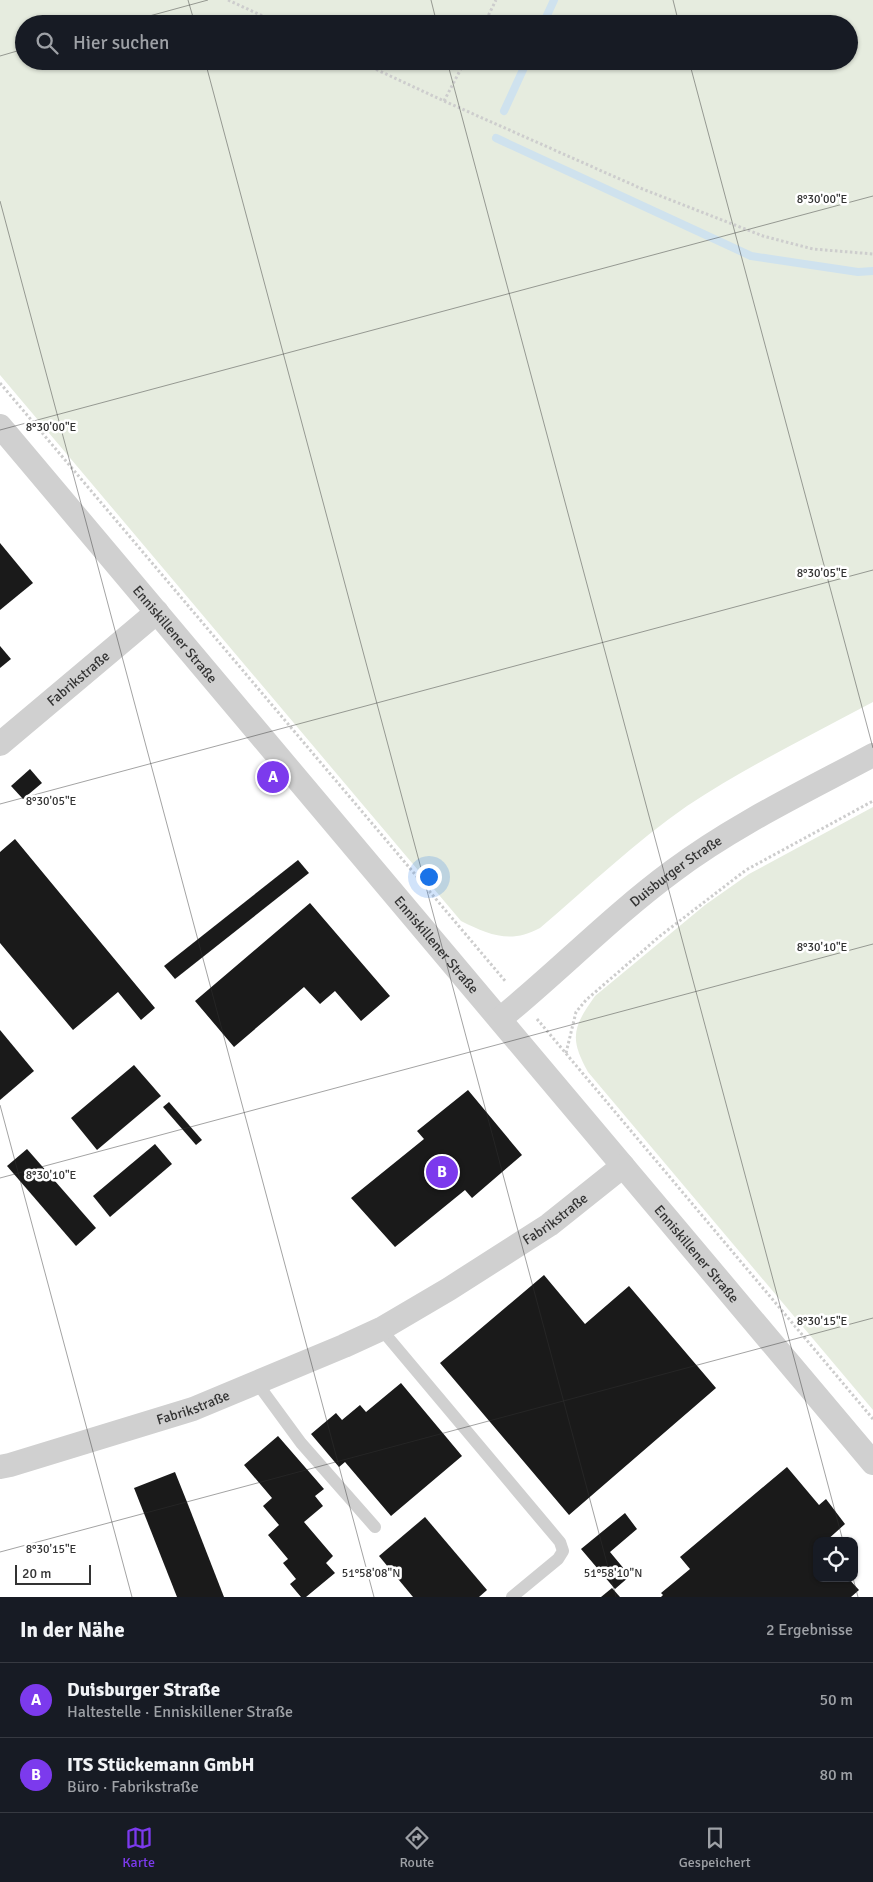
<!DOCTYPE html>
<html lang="de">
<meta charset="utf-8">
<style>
body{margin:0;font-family:Signika,sans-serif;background:#242831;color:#f1f3f6}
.controls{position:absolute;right:15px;bottom:15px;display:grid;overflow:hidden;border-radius:10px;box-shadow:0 1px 4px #0004}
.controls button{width:45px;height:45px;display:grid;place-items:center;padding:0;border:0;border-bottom:1px solid #363941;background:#171b24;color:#f1f3f6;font:25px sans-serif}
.scale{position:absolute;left:15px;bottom:12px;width:76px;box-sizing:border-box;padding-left:5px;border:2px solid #333;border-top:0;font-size:14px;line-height:18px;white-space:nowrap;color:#333;-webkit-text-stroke:4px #fff;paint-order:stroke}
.you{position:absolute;left:428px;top:876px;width:18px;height:18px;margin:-12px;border:4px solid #fff;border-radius:50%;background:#1a73e8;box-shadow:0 0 0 8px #1a73e833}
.badge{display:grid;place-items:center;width:32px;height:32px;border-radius:50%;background:#7c3aed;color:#fff;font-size:16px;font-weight:700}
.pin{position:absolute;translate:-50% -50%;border:2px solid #fff;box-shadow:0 1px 5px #0006}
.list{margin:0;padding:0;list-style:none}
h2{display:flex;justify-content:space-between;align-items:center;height:65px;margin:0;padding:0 20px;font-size:21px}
h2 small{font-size:16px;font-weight:400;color:#9ea1a6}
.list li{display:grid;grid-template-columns:32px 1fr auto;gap:15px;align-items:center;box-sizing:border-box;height:75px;padding:0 20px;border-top:1px solid #363941}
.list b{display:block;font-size:19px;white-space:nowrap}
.list p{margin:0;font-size:16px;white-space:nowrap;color:#9ea1a6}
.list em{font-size:16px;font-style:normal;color:#9ea1a6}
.icon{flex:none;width:28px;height:28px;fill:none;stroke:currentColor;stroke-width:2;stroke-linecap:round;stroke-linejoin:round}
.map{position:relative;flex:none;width:873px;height:1597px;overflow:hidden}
.search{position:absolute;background:#171b24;box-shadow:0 1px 4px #0004;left:15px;right:15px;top:15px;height:55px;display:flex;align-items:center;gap:12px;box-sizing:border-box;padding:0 18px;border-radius:28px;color:#9ea1a6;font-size:19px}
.sheet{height:215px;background:#171b24}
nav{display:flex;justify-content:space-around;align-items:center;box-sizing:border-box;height:70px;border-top:1px solid #363941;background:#171b24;font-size:14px;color:#9ea1a6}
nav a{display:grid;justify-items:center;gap:2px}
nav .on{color:#7c3aed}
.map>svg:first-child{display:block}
.green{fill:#e6ecdf;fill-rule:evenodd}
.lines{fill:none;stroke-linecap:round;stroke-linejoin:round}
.stream{stroke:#cfe2ee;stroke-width:8}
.building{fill:#1a1a1a}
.path{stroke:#cdcdcd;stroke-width:3;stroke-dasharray:2.5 2.5;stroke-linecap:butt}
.service{stroke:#d0d0d0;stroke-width:12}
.minor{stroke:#d0d0d0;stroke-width:24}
.ticks{fill:none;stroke:#333;stroke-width:1;stroke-opacity:0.45}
.labels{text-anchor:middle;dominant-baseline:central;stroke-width:5;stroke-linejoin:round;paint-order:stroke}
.street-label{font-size:14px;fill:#333;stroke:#fff}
.ticks-label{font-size:12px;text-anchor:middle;fill:#333;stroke:#fff;stroke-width:5;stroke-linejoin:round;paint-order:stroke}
</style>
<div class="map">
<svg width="873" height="1597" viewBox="0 0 873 1597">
<rect width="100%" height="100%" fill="#fff"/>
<g class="green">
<path d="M0,0h873v702c-62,33 -127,65 -186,104 -51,35 -100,82 -147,122 -29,16 -51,7 -79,-7l-461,-546zM24,24h825v37h-825z"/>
<path d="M873,807v603l-285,-338c-19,-34 -15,-45 7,-76l110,-91 44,-31z"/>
</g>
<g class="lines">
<g class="stream">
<path d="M543,24l11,-24"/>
<path d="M504,111l23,-50"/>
<path d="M496,138l255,118 107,16 15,-1"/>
</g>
</g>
<g class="building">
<path d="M0,543l33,40 -33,27z"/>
<path d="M0,646l11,13 -11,9z"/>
<path d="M30,769l12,14 -19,16 -12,-13z"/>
<path d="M15,839l140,169 -14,12 -23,-28 -45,38 -73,-87v-91z"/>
<path d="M298,860l11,13 -134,106 -11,-13z"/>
<path d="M310,903l80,93 -29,25 -26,-30 -15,13 -16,-17 -70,60 -39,-46z"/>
<path d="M0,1030l34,41 -34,29z"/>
<path d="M134,1065l27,31 -64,54 -26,-32z"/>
<path d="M468,1090l54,65 -50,43 -7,-8 -70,57 -44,-49 73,-59 -7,-8z"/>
<path d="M169,1102l33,38 -6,5 -33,-38z"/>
<path d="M155,1144l17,20 -62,53 -17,-21z"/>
<path d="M27,1149l69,79 -20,18 -69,-80z"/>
<path d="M544,1275l41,49 44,-38 87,102 -147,127 -129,-152z"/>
<path d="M401,1383l61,73 -71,60 -46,-54 -6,5 -28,-33 25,-21 6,7 18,-15 6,7z"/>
<path d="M278,1436l46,53 -9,7 8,10 -19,16 29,34 -7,7 9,10 -29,24h-5l-11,-13 6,-5 -13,-16 5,-4 -20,-24 11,-10 -16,-19 9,-8 -28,-33z"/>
<path d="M787,1467l32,38 7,-6 19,25 -19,17h-9v37h31l11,12 -8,7h-190l2,-2 -2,-2 29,-24 -10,-12z"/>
<path d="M175,1472l12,30 37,95h-47l-43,-109z"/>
<path d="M625,1513l12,16 -27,23 20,24 -15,13 -34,-40z"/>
<path d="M425,1517l62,73 -8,7h-66l-34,-41z"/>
<path d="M612,1588l8,9h-19z"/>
</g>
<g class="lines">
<g class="path">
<path d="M228,0l52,24"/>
<path d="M484,24l12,-24"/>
<path d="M358,61l86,40 196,87 123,48 50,13 60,5"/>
<path d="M444,101l21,-40"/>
<path d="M0,383l506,599"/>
<path d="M537,1019l336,400"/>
<path d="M566,1053l10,-41 10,-12 74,-64 86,-66 127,-69"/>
</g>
<g class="service">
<path d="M381,1329l179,213 3,9 -5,8 -46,38"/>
<path d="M257,1383l44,60 74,84"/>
</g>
<g class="minor">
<path id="s1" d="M0,426l873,1037"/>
<path id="s2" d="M0,744l157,-132"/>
<path id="s3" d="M500,1019c59,-48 112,-103 173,-148 61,-46 133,-80 200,-116"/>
<path id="s4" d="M0,1467l10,-2 183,-56 151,-63 37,-17 68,-40 100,-64 74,-59"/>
</g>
</g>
<path class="ticks" d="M188,0l7,24M431,0l6,24M673,0l6,24M120,24l88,-24M0,56l24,-7M205,61l411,1536M447,61l396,1480M689,61l184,687M0,201l374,1396M0,430l873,-234M0,804l873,-234M0,1105l132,492M0,1178l873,-234M0,1552l873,-234M853,1578l5,19"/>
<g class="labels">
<g class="street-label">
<text stroke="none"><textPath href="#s1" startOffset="272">Enniskillener Straße</textPath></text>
<text stroke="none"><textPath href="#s2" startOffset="102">Fabrikstraße</textPath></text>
<text stroke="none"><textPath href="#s3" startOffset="230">Duisburger Straße</textPath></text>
<text stroke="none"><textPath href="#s1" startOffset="678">Enniskillener Straße</textPath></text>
<text stroke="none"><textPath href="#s4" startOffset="612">Fabrikstraße</textPath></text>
<text stroke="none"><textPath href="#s1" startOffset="1082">Enniskillener Straße</textPath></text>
<text stroke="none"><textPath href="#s4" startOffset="202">Fabrikstraße</textPath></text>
</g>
</g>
<g class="ticks-label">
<text x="822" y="203">8°30'00"E</text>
<text x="51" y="431">8°30'00"E</text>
<text x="822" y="577">8°30'05"E</text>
<text x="51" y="805">8°30'05"E</text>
<text x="822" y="951">8°30'10"E</text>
<text x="51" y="1179">8°30'10"E</text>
<text x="822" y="1325">8°30'15"E</text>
<text x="51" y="1553">8°30'15"E</text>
<text x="371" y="1577">51°58'08"N</text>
<text x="613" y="1577">51°58'10"N</text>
</g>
</svg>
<div class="controls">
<button><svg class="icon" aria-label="locate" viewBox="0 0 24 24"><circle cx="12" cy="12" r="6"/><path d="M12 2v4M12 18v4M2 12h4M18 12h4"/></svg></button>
</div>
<div class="scale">20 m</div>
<div class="you"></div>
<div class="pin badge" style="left:273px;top:777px">A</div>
<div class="pin badge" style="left:442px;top:1172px">B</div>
<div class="search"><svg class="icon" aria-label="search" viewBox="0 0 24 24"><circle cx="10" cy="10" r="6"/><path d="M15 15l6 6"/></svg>Hier suchen</div>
</div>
<section class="sheet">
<h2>In der Nähe<small>2 Ergebnisse</small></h2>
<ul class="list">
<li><span class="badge">A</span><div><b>Duisburger Straße</b><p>Haltestelle · Enniskillener Straße</p></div><em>50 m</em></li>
<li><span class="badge">B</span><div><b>ITS Stückemann GmbH</b><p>Büro · Fabrikstraße</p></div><em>80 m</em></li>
</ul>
</section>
<nav>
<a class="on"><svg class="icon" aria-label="map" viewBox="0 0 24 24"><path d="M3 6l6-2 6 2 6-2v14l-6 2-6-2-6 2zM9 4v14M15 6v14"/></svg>Karte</a>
<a><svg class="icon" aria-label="directions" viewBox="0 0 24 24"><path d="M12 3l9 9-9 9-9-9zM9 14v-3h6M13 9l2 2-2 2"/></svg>Route</a>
<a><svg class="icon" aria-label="saved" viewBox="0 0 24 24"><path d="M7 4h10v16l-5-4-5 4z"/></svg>Gespeichert</a>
</nav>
